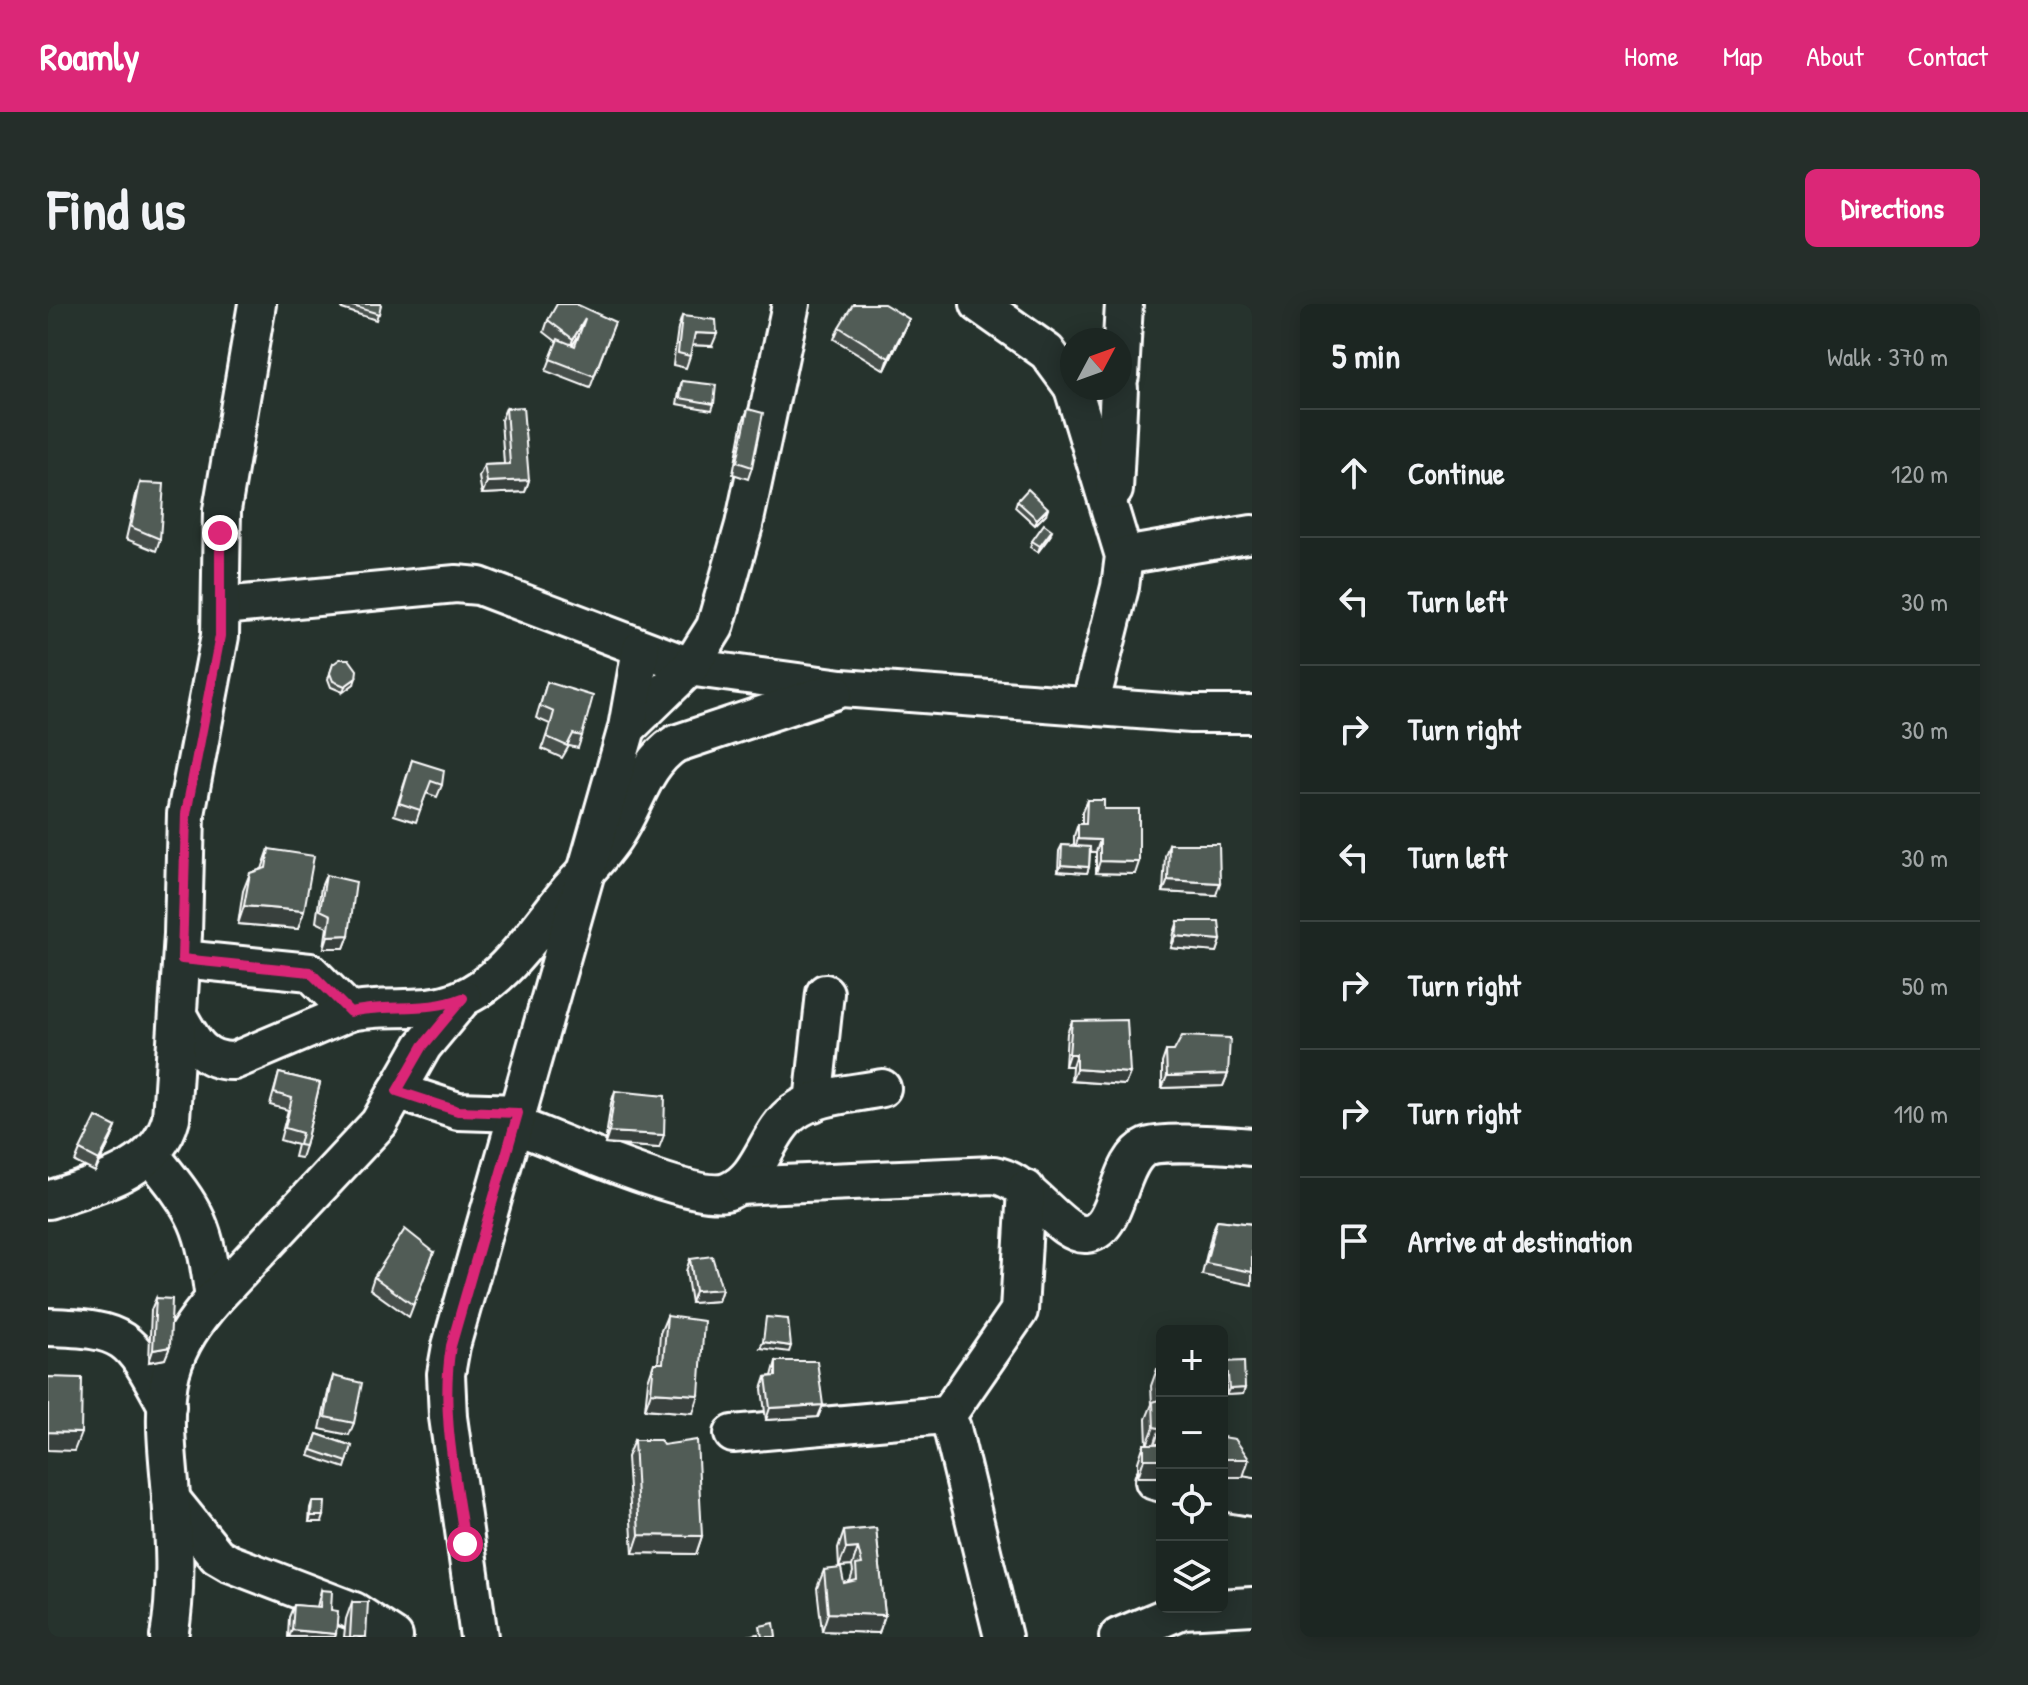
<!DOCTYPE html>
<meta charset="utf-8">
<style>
body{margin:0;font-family:"Patrick Hand",sans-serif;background:#252e2a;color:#f1f3f6}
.controls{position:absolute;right:24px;bottom:24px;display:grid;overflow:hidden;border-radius:12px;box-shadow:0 4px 20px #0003}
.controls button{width:72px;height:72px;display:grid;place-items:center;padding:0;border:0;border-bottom:2px solid #3a4340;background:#1c2622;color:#f1f3f6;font:40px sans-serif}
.compass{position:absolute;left:1012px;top:24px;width:72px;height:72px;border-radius:50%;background:#1c2622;box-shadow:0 4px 20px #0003;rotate:49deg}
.stop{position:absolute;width:24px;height:24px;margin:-18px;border:6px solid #db2777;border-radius:50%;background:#fff}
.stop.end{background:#db2777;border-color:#fff;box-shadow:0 2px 8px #0008}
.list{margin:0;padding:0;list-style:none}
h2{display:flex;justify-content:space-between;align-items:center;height:104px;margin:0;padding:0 32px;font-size:34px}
h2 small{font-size:26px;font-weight:400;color:#a0a5a5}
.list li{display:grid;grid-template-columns:52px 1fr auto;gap:24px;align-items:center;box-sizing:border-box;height:128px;padding:0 32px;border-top:2px solid #3a4340}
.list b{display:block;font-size:30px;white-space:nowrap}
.list em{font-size:26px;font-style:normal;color:#a0a5a5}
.icon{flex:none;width:44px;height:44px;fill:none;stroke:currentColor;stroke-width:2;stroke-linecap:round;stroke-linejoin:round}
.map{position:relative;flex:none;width:1204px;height:1333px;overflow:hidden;border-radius:12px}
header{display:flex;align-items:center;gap:48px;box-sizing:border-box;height:112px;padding:0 40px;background:#db2777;color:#fff}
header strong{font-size:38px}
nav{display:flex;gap:44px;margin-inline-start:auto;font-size:28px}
.intro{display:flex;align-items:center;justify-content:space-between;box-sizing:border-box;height:192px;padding:0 48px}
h1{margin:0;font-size:56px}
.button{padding:20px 36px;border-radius:12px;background:#db2777;color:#fff;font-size:28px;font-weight:700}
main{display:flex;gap:48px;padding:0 48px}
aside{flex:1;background:#1c2622;border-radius:12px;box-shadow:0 4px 20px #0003}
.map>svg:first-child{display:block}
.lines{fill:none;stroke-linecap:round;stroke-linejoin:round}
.minor-casing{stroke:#fff;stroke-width:42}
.minor{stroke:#26332d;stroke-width:36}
.wall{fill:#464f4b;stroke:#fff;stroke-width:2}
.shaded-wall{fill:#39403d;stroke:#fff;stroke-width:2}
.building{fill:#515c57;stroke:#fff;stroke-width:2}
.route{stroke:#db2777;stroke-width:10}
</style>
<header>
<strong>Roamly</strong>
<nav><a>Home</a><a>Map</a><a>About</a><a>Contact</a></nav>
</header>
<div class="intro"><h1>Find us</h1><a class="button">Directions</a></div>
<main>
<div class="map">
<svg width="1204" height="1333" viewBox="0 0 1204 1333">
<rect width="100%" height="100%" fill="#26332d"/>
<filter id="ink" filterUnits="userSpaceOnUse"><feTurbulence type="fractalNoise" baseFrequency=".0125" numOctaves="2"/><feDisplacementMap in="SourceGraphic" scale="16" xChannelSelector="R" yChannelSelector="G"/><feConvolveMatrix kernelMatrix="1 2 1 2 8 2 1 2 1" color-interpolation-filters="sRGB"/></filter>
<g filter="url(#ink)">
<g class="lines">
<g class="minor-casing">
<g id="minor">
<path d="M931,0l68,48 25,34"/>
<path d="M1072,72l4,-72"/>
<path d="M1025,84l51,168 -4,31 -30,119"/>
<path d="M1066,186l5,-102"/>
<path d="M1076,252l128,-22"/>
<path d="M174,302l234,-22 23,2 216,82 147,20 349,26h61"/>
<path d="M579,424l63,-61 25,-40 29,-102 47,-221"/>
<path d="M134,655l128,13 40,40"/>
<path d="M130,711c14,25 24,47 56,46l116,-49c34,-8 69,1 102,-10 50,-15 85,-74 117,-112 16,-18 35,-36 47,-56 20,-30 28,-70 59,-90l159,-53"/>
<path d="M349,787l61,20 60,2"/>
<path d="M765,799l12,-110"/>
<path d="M467,821c37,14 184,79 214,66 33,-14 37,-59 65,-79 23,-17 61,-18 88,-24"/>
<path d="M103,851c48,59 53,68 63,144"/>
<path d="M690,882l256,-11c37,6 66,61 92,59 34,-2 30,-74 61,-87 15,-7 85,-2 105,0"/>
<path d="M0,896c47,-16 109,-28 123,-82l12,-184 3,-120 34,-178 2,-126 35,-206"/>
<path d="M0,1023c80,2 82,11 119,79"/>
<path d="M898,1113l73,-106 7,-122"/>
<path d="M685,1130l211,-19 8,13 51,209"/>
<path d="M1106,1177l8,2"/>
<path d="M1174,1188l30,5"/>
<path d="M123,1195l46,57 12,7 125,48 40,26"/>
<path d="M121,1333c9,-51 5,-102 1,-154 -3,-35 -8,-76 1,-111 8,-29 24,-51 43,-73l165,-176 44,-77 40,-48"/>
<path d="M431,1333l-31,-220 -2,-43 5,-28 176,-618 14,-79"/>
<path d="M1070,1333l65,-27 69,-4"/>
</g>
</g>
<use href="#minor" class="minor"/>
</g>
<g class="wall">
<path d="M295,0h38l-5,16 -34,-11z"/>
<path d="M634,12l30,30 -20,-1 -2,11 -4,12 -13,-3 5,-37z"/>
<path d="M861,15l-5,12 -19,39 -51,-31 5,-12z"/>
<path d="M500,16l67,2 -25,66 -44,-17 11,-29 -13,-10z"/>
<path d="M634,77l32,23 -2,6 -35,-6 3,-17z"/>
<path d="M458,104l23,72 -4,12 -43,2 -3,-17 5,-12 20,-1 -3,-44z"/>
<path d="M700,105l4,58 -4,12 -15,-5 10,-53z"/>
<path d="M92,179l20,56 -4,12 -30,-12 10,-44z"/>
<path d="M969,197l29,13 -11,11 -20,-18z"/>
<path d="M1002,232l-12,16 -8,-5 2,-6z"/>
<path d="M285,360l21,20 -11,8 -12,-5 -3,-8z"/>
<path d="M499,378l35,54 -4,12 -9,-2 -7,12 -20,-9 8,-25 -14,-6z"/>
<path d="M364,456l30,25 -5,12 -11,-4 -10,29 -22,-7z"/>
<path d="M1039,496l48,74 -39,-1v-21h-6l-1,15 -2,6 -29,-2 1,-20 3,-6 12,1v-10l4,-12h4v-12z"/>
<path d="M1121,540l47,51 -53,-3 2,-36z"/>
<path d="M221,545l35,62 -6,18 -60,-5 5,-33 7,-18 12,-4z"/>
<path d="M278,571l23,60 -5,13h-20l3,-21 -11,-5 5,-35z"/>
<path d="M1130,617l43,19 -4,12 -46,-4 3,-15z"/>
<path d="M1024,717l58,52 -5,12 -54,-4 1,-15h-7l2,-33z"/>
<path d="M1118,747l62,23 -5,12 -61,2v-25z"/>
<path d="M231,769l41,10 -15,63 -4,12 -7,-1 3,-12 -17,-5 8,-30 -18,-5z"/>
<path d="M567,787l44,57 -54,-4 6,-41z"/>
<path d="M68,823l-5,12 -16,33 -20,-10 5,-12z"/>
<path d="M1169,916l35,4v61l-50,-10 10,-43z"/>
<path d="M386,948l-25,65 -39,-28 4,-12z"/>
<path d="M642,955l32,30 -4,12 -27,2 -5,-32z"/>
<path d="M108,994l9,61 -16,3 2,-52z"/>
<path d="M619,1012l26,97 -48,-4 3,-28 6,-18h4l2,-30z"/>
<path d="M728,1057l47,44 -5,12 -52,3 -4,-31 4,-12 6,-1z"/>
<path d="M1174,1058l23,26 -2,6 -17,1v-16h-4z"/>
<path d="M1109,1065h5v108h-24v-15l6,-18h3l-1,-25 6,-15 -1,-18z"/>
<path d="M285,1072l21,47 -5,12 -29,-6 9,-41z"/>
<path d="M269,1130l35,12 -7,22 -36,-12z"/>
<path d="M586,1136l68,96 -6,18 -63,-1 -6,-96z"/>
<path d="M264,1198l10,20h-13l1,-14z"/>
<path d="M828,1224l9,87 -6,18 -57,-2 -5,-43 7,-18 20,13 6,-2 3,-9 -1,-6 -13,1 -1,-18 6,-18z"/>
<path d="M273,1286l15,44 -1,3h-47l1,-20 5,-12 23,2z"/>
<path d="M304,1298l14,35h-22l2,-18z"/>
</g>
<g class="shaded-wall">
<path d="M537,15l-4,12 -12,20 4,-12z"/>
<path d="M861,15l-5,12 -19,39 4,-12z"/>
<path d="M647,29l22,1 -5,12 -22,-1z"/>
<path d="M481,176l-4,12 -43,2 5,-12z"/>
<path d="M1000,204l-2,6 -11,11 2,-6z"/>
<path d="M1004,226l-2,6 -12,16 2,-6z"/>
<path d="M308,374l-2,6 -11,8 2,-6z"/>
<path d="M1030,535l22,1 -4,12 -22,-1z"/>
<path d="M1052,557l39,1 -4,12 -39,-1z"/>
<path d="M1013,561l28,2 -2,6 -29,-2z"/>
<path d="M1120,576l52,3 -4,12 -53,-3z"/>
<path d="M196,602l60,5 -6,18 -60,-5z"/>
<path d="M301,631l-5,13h-20l4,-12z"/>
<path d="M1128,632l45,4 -4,12 -46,-4z"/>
<path d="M1021,750h7l-4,12h-7z"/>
<path d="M1028,765l54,4 -5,12 -54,-4z"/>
<path d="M1180,770l-5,12 -61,2 5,-12z"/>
<path d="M68,823l-5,12 -16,33 4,-12z"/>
<path d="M561,828l55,3 -5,13 -54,-4z"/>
<path d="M674,985l-4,12 -27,2 4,-12z"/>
<path d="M715,1038l28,4 -2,6 -29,-4z"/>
<path d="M122,1043l-5,12 -16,3 4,-12z"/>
<path d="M1174,1069h6l-2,6h-4z"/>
<path d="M1197,1084l-2,6 -17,1 3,-6z"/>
<path d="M603,1088l48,3 -6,18 -48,-4z"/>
<path d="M775,1101l-5,12 -52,3 4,-12z"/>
<path d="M1106,1123l6,1 -6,18 -7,-1z"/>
<path d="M0,1128l33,1 -7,18 -26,-1z"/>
<path d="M1096,1155h18v18h-24z"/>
<path d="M1174,1155h27l-6,18h-21z"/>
<path d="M263,1212h13l-2,6h-13z"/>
<path d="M591,1231l63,1 -6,18 -63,-1z"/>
<path d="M810,1244l-6,18 -13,1 7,-18z"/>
<path d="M780,1309l57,2 -6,18 -57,-2z"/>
<path d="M244,1326l44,4 -1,3h-46z"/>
</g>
<g class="building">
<path d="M298,0h35l-2,10z"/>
<path d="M509,0h19l39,18 -21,54 -44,-17 8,-20 17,7 10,-27 -12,20 -25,-19z"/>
<path d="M805,0h31l25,15 -20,39 -50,-31z"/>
<path d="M634,12l34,4 1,14 -22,-1 -5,23 -12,-3z"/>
<path d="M634,77l34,4 -2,19 -34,-6z"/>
<path d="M475,103l6,73 -42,2 -3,-17 26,-1 -4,-56z"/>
<path d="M700,105l15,4 -11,54 -15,-5z"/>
<path d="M92,179l24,1 -4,55 -29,-12z"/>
<path d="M980,185l20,19 -11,11 -20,-18z"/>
<path d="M996,220l8,6 -12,16 -8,-5z"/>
<path d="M292,355h9l8,11 -1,8 -11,8 -12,-5 -3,-8 3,-9z"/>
<path d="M499,378l46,14 -11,40 -9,-2 -6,12 -20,-9 7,-25 -14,-6z"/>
<path d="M364,456l32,10 -2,15 -11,-4 -11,29 -21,-7z"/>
<path d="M1039,496h17v9h35v53l-39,-1v-21l-22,-1v-15h8z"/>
<path d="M1121,540h50l1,39 -52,-3z"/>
<path d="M1014,541l28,2 -1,20 -28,-2z"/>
<path d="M221,545l45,7 -10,55 -60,-5 6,-33 16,-5z"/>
<path d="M278,571l30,7 -7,53 -21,1 3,-21 -11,-5z"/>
<path d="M1130,617h41l2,19 -45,-4z"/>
<path d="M1079,716l3,53 -54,-4v-15h-7l3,-33z"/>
<path d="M1134,732l48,2 -2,36 -61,2 -1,-25h8z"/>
<path d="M231,769l41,10 -15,63 -6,-1 3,-12 -17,-5 7,-30 -18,-5z"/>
<path d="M567,787l50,5 -1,39 -55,-3z"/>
<path d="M48,813l20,10 -17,33 -19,-10z"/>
<path d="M1169,916l35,4v48l-46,-9z"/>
<path d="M357,925l29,23 -21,53 -39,-28z"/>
<path d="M664,952l10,33 -27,2 -5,-32z"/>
<path d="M108,994l16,1 -2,48 -17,3z"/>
<path d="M619,1012l37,5 -5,74 -48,-3 3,-29h9z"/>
<path d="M718,1013l22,2 3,27 -28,-4z"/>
<path d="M728,1057h41l6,44 -53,3 -4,-31 10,-1z"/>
<path d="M1196,1057l1,27 -16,1 -1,-16h-6v-11z"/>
<path d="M1109,1065h5v90h-18v-15h16v-16l-6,-1 -1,-25 6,-2z"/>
<path d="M285,1072l29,7 -8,40 -29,-6z"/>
<path d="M0,1073l34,1 -1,55 -33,-1z"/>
<path d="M269,1130l35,12 -5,16 -35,-12z"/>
<path d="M1174,1133l13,2 14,20h-27z"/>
<path d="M586,1136h26l3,5 34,-5 5,96 -63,-1z"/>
<path d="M264,1198h13l-1,14h-13z"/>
<path d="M828,1224l9,87 -57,-2 -4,-43 17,-2 3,15 13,-3 -1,-15 6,-1 -4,-16 -12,1 -2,-18z"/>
<path d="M273,1286l11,1 -1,19 7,1 -2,23 -44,-4 2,-25 26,2z"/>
<path d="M304,1298h16l-2,35h-16z"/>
<path d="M726,1319l2,14h-14l-2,-11z"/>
<path d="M710,1330l1,3h-12v-1z"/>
</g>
</g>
<g class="lines" filter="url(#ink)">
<path class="route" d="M172,229v103l-34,178 -4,145 128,13 40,40c38,-9 76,1 113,-14l-40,48 -26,45 61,20 60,2 -67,233c-11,66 5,133 14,198"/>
</g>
</svg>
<div class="controls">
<button>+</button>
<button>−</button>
<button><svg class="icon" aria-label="locate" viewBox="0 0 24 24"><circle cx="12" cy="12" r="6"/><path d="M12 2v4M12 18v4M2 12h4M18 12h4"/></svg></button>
<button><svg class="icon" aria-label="layers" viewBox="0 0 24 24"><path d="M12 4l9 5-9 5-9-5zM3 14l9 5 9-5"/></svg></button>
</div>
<svg class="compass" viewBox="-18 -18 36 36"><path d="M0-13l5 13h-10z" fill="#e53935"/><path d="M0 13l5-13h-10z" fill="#a0a5a5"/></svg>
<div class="stop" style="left:417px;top:1240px"></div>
<div class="stop end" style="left:172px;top:229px"></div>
</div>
<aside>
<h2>5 min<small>Walk · 370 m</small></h2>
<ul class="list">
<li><svg class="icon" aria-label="ahead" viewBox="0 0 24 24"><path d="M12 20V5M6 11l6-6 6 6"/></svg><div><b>Continue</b></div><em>120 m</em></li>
<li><svg class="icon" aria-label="left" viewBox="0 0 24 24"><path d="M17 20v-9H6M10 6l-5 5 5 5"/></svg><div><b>Turn left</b></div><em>30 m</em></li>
<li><svg class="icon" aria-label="right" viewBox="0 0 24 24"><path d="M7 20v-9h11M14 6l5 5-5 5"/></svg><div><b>Turn right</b></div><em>30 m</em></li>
<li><svg class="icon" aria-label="left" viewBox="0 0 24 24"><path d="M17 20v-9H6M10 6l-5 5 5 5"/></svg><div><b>Turn left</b></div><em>30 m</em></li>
<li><svg class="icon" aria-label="right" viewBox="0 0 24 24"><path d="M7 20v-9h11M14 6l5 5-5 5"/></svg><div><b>Turn right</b></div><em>50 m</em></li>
<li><svg class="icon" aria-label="right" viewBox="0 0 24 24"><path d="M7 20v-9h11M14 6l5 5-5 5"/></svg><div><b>Turn right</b></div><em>110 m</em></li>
<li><svg class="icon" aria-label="arrive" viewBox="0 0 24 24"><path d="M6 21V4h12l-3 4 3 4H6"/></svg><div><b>Arrive at destination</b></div></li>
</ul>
</aside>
</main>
